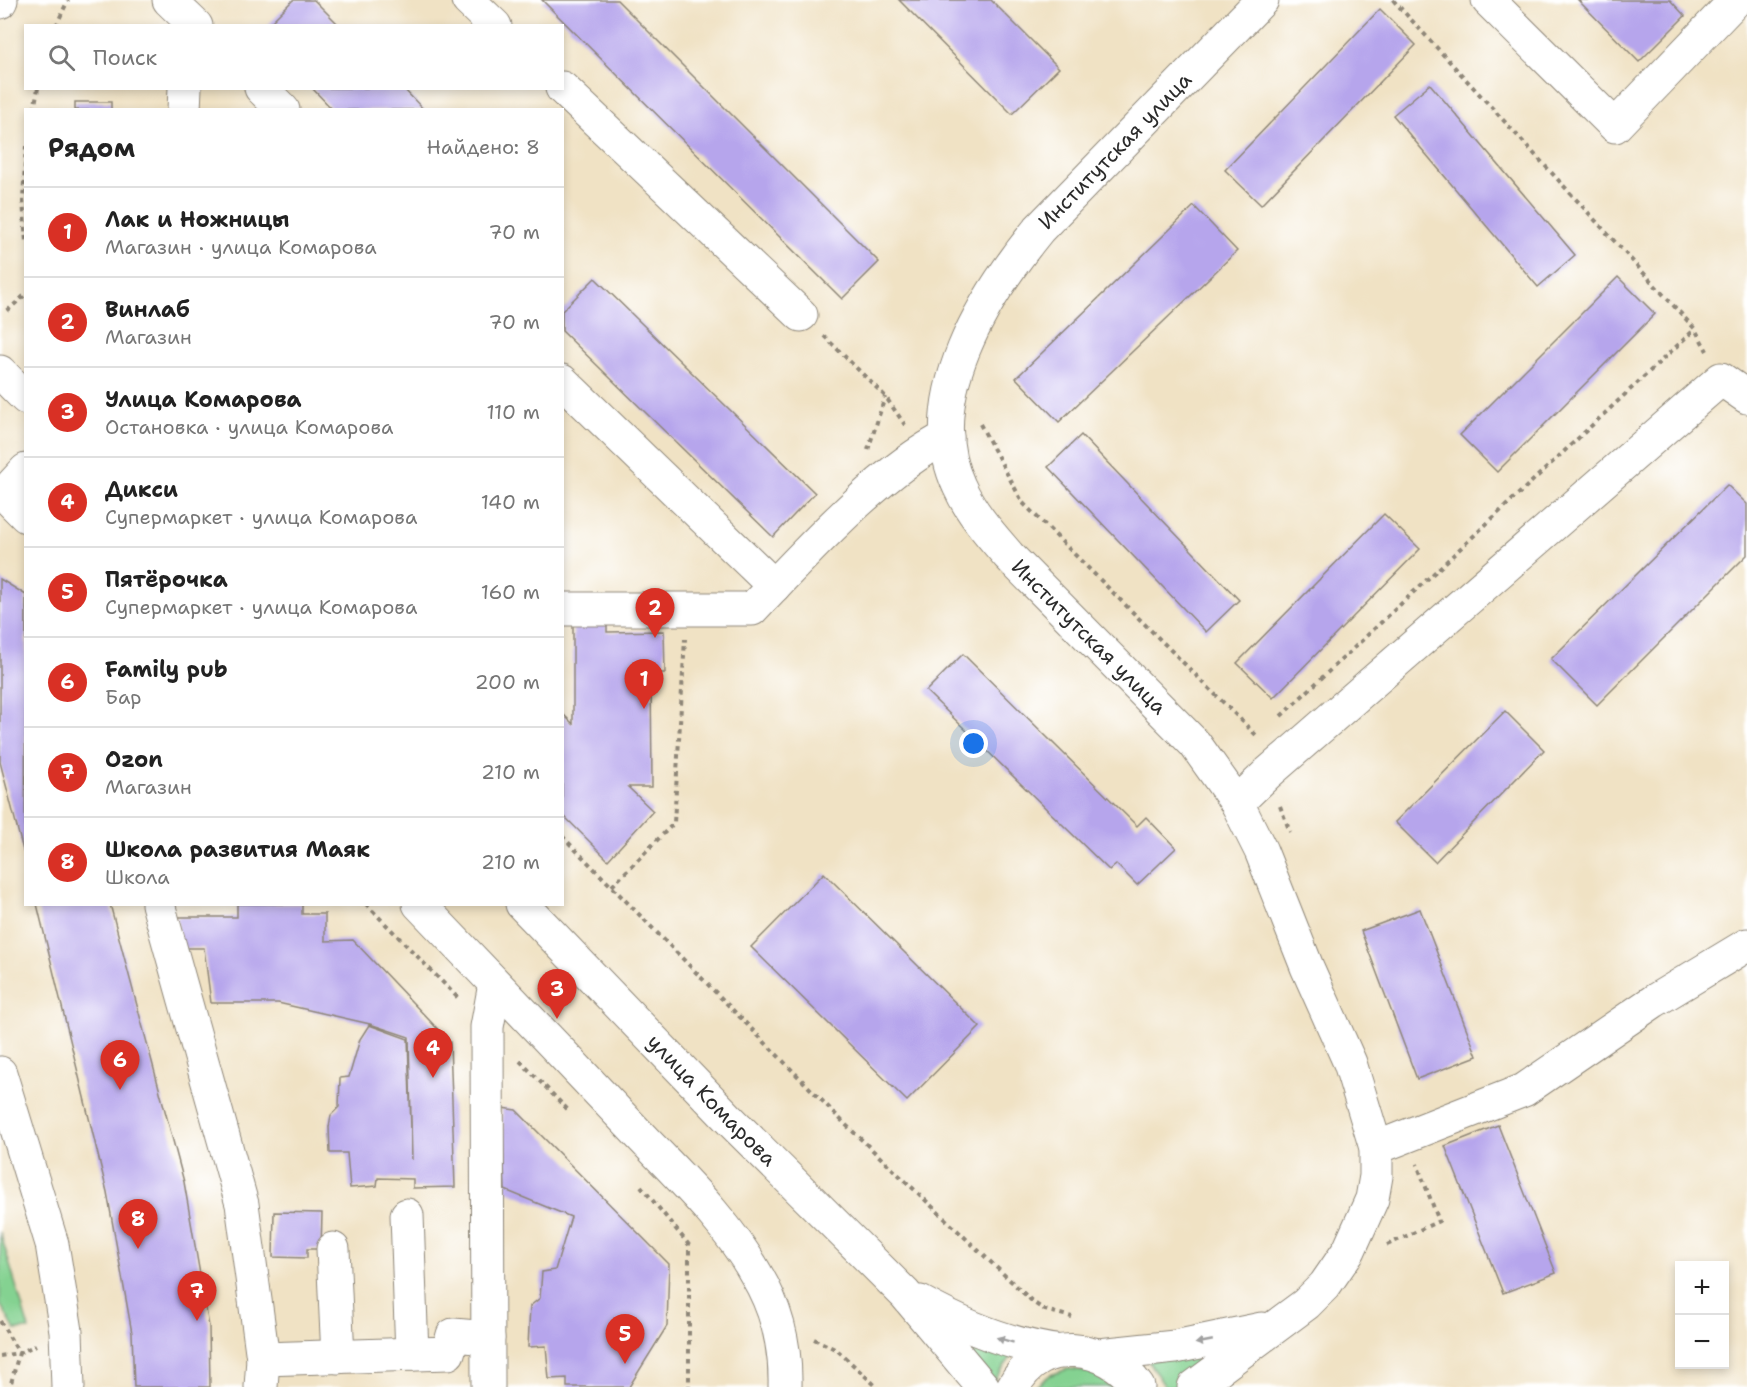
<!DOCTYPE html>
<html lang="ru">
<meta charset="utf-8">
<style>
body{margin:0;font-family:"Shantell Sans",sans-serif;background:#f6f6f6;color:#222}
.controls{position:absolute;right:18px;bottom:18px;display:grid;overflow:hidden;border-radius:0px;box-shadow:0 3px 9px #0003}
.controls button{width:54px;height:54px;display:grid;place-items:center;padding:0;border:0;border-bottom:2px solid #e0e0e0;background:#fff;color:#222;font:30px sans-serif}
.you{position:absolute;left:974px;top:744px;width:21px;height:21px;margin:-15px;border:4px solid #fff;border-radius:50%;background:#1a73e8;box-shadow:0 0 0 9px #1a73e833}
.badge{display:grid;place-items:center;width:39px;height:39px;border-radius:50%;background:#d93025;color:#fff;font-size:20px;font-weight:700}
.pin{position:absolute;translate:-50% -50px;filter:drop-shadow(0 2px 3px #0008)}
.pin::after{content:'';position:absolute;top:32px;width:21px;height:18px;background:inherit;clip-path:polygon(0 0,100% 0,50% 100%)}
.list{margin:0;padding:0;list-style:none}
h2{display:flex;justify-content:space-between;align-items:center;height:78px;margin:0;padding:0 24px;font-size:26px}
h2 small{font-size:20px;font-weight:400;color:#767676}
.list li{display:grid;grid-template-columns:39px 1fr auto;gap:18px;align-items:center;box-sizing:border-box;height:90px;padding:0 24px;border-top:2px solid #e0e0e0}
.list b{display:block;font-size:22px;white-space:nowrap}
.list p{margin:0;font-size:20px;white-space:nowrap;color:#767676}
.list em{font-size:20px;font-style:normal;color:#767676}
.icon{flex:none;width:33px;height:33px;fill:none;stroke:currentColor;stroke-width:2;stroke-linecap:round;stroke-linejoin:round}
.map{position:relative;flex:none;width:1747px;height:1387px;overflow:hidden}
.search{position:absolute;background:#fff;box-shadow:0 3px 9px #0003;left:24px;top:24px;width:540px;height:66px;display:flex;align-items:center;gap:15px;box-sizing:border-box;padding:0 21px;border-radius:0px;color:#767676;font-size:22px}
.panel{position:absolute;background:#fff;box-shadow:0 3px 9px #0003;left:24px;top:108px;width:540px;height:798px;border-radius:0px}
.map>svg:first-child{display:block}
.green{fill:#84d291;stroke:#587e5e;stroke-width:1.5}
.building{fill:#b6a5ec}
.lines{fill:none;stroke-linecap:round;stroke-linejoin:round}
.minor-casing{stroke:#8e8678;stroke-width:35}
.major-casing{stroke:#8e8678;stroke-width:35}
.path{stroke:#8e8678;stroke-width:4;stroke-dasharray:4.5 4.5;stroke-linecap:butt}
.minor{stroke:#fff;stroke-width:33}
.major{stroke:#fff;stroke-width:33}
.oneway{fill:#a0a0a0}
.labels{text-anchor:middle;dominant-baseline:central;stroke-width:5;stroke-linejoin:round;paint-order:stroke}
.street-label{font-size:21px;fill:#2b2b2b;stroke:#fff}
</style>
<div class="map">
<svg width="1747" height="1387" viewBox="0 0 1747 1387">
<rect width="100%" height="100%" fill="#fff"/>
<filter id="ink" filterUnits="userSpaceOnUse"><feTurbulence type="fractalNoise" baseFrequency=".0167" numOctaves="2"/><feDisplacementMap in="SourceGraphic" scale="12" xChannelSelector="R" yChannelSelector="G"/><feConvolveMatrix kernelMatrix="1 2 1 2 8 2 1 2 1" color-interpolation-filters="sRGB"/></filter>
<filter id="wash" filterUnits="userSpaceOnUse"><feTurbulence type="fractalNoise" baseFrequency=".008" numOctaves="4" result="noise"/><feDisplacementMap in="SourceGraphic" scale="24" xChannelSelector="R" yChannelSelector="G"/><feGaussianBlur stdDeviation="1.35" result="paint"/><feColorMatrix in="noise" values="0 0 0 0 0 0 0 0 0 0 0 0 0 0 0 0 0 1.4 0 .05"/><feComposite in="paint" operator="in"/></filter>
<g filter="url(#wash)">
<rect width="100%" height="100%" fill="#f0e2c4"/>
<g class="green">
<path d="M0,1232l29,97 -14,1 -15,-26z"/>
<path d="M960,1335l55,17 -26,35z"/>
<path d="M1243,1342l-59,45h-19l-17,-26z"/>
<path d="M1068,1369c20,1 32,6 48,18h-81l15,-12z"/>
</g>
<g id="blocks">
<g class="building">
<path d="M293,0h21l26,26h-73z"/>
<path d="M542,0h75l262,262 -37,37z"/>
<path d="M899,0h92l68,68 -47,46z"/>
<path d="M1578,0h92l15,16 -46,46z"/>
<path d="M1380,9l36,36 -155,160 -36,-35z"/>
<path d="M1430,84l145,171 -37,32 -145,-172z"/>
<path d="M312,88h91l21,22h-91z"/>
<rect x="75" y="102" width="36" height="8"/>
<path d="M1194,206l43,45 -178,171 -43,-44z"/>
<path d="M1618,277l37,37 -158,158 -37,-37z"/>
<path d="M595,278l220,215 -42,44 -211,-206v-20z"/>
<path d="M1081,435l158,165 -33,32 -158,-165z"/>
<path d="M1727,485l20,19v51l-150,150 -46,-46z"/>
<path d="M1384,514l36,35 -147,149 -36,-35z"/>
<path d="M0,579l26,16 -1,263 -25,-96z"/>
<path d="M573,618h34v14l57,-1 1,42h-14l1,114h-24l25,24 -45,49 -46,-46v-101l11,11z"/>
<path d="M963,654l174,172 9,-9 30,31 -39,37 -21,-21 -7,6 -183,-179z"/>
<path d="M1505,711l39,39 -109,112 -40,-40z"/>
<path d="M824,873l156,154 -73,74 -156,-154z"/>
<path d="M37,904h73l74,278 25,144 1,61h-76l-2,-54 -25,-141z"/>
<path d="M237,904h65v10h23v27l28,-1 97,102 5,145 -42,1v-9l-35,-1 -1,8 -27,2 -3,-35h-17l-1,-26 2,-12 8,-8 1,-29 9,-1 11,-38 9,-14 39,14 4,121 -3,-123 -39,-13 -92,-21h-67l-7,-55h-25l-2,-31h60z"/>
<path d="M1420,909l57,147 -60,23 -56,-148z"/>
<path d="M502,1108l14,2 153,154 -2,62 -38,61h-62v-9l-18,1 -3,-33 -18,1 2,-41 10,-8 2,-26 13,-2 16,-53 -66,-27z"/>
<path d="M1498,1125l58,148 -53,20 -58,-147z"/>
<path d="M274,1212l48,1 -1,36h-14v9l-34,-1z"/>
</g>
</g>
</g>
<g filter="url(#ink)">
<use href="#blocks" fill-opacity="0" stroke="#8e8678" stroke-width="1.5"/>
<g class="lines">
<g class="minor-casing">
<g id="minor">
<path d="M169,0l27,26"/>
<path d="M468,0l27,26"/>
<path d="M1488,0l127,126 121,-126"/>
<path d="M261,88l22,22"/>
<path d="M562,88l239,227"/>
<path d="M184,110l1,-22"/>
<path d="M0,372l26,26"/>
<path d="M562,381l212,205"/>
<path d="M26,470l-22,24 22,22"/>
<path d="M562,609h190c54,-56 127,-138 195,-172"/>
<path d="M1237,803l31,-30 453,-394 26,18"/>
<path d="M158,904l84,300 21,155 -2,28"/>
<path d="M419,904c71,74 141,147 211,221 44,47 95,93 126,149 21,35 30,72 29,113"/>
<path id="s1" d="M522,904l209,217 174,173 78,93"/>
<path d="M0,1073l52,171 14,87 2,56"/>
<path d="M1376,1148l148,-58 130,-89 93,-56"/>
<path d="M407,1215l5,139"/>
<path d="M333,1249l5,108"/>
<path d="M920,1302c45,25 91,44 142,50"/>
<path d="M1099,1355l76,-8 87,-18"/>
<path d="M263,1359l185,-6 5,-18 35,3"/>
<path d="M488,1387l-1,-360 8,-43"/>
<path d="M1013,1387c28,-53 95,-44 125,0"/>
<path id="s2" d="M1194,1387l112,-83 19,-19 24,-35 23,-51 4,-23v-28l-26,-85 -43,-96 -46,-116 -24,-48 -42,-59 -186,-188c-19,-22 -38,-43 -50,-70 -41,-87 27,-192 80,-257l223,-229"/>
</g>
</g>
<g class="major-casing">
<path id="major" d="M0,2l1,-2"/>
</g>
<g class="path">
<path d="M1393,0l302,329 12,22"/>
<path d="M56,26l12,-26"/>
<path d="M34,110l4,-22"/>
<path d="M26,146l-3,54 3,42"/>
<path d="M7,311l19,-17"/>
<path d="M824,336l61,60 20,29"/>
<path d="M980,424l43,79 235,234"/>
<path d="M868,450l17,-53"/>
<path d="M1281,716l414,-387"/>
<path d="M1280,806l10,26"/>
<path d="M562,836l283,288 189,179 11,7 27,7"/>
<path d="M612,886l62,-63 11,-184"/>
<path d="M366,904l94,96"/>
<path d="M520,1061l49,50"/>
<path d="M641,1186l48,59v142"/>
<path d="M1387,1245l52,-24 -22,-57"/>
<path d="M0,1321l19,32 17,-8"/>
<path d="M814,1339l23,11 40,37"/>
<path d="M0,1356l19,-3 -9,34"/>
</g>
<use href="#minor" class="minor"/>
<use href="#major" class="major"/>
</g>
<defs><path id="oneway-solid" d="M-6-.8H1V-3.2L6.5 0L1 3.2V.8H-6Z" transform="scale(1.5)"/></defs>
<g class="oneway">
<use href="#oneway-solid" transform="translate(1005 1340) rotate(-163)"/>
<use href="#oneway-solid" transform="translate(1204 1342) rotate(169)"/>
</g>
</g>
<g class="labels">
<g class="street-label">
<text stroke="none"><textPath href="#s2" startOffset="1504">Институтская улица</textPath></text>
<text transform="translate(1089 637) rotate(45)">Институтская улица</text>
<text stroke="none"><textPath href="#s1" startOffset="273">улица Комарова</textPath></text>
</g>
</g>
</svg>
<div class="controls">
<button>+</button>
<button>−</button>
</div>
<div class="you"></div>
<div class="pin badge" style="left:644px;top:709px">1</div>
<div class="pin badge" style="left:655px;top:638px">2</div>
<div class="pin badge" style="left:557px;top:1019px">3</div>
<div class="pin badge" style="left:433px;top:1078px">4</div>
<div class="pin badge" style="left:625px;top:1364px">5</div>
<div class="pin badge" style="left:120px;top:1090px">6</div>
<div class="pin badge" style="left:197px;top:1321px">7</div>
<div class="pin badge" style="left:138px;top:1249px">8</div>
<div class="search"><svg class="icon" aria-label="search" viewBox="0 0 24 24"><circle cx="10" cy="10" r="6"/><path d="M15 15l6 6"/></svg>Поиск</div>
<section class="panel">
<h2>Рядом<small>Найдено: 8</small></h2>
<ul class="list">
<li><span class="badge">1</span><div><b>Лак и Ножницы</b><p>Магазин · улица Комарова</p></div><em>70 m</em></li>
<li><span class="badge">2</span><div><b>Винлаб</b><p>Магазин</p></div><em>70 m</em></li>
<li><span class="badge">3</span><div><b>Улица Комарова</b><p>Остановка · улица Комарова</p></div><em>110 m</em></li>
<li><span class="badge">4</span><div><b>Дикси</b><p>Супермаркет · улица Комарова</p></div><em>140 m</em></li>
<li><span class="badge">5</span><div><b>Пятёрочка</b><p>Супермаркет · улица Комарова</p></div><em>160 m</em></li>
<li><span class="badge">6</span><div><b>Family pub</b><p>Бар</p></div><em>200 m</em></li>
<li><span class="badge">7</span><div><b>Ozon</b><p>Магазин</p></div><em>210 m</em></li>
<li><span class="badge">8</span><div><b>Школа развития Маяк</b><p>Школа</p></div><em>210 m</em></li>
</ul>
</section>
</div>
